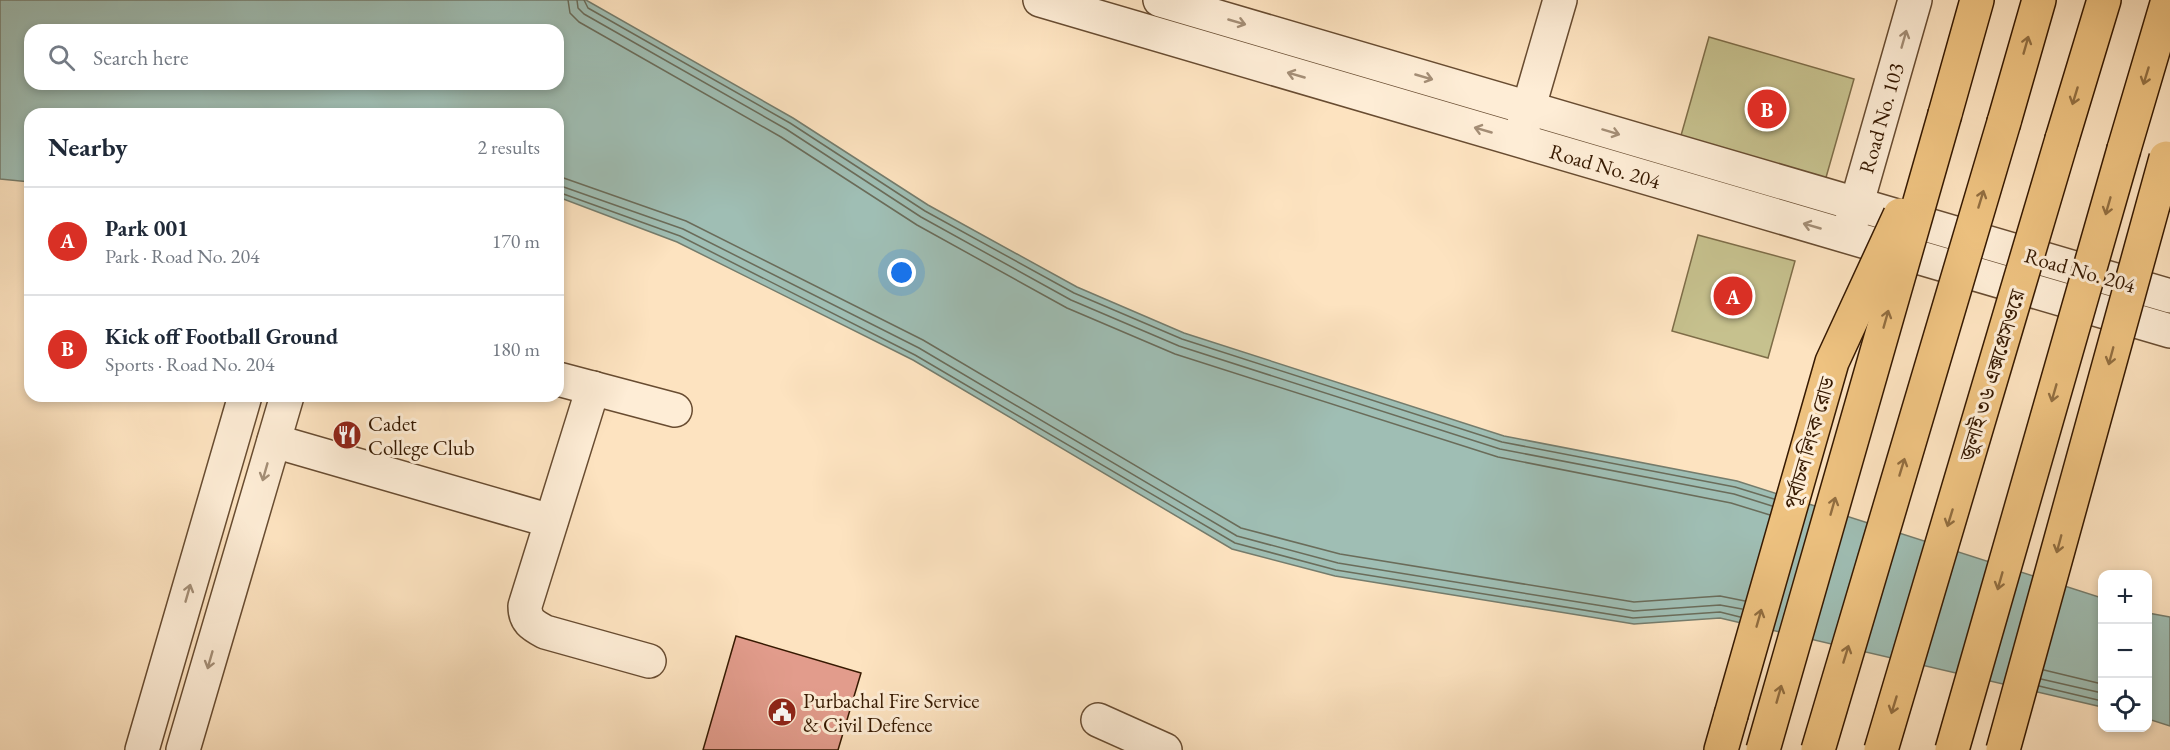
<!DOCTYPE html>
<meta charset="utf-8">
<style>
body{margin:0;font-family:"EB Garamond","Noto Serif Bengali",serif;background:#f2f2f3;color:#1f2937}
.controls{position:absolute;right:18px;bottom:18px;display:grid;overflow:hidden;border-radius:12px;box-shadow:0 3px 9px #0003}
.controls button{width:54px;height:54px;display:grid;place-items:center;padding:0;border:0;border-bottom:2px solid #e0e1e3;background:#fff;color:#1f2937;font:30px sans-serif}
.you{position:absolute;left:902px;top:273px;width:21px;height:21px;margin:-15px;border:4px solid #fff;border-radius:50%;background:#1a73e8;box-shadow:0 0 0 9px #1a73e833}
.badge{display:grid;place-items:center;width:39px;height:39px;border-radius:50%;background:#d93025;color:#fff;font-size:20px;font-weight:700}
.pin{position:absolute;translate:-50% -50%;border:3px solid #fff;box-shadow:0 2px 6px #0006}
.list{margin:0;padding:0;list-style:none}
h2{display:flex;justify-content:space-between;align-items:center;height:78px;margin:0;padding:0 24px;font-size:26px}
h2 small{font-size:20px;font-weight:400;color:#747a83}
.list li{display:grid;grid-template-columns:39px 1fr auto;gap:18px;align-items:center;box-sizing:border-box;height:108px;padding:0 24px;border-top:2px solid #e0e1e3}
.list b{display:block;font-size:22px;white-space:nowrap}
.list p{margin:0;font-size:20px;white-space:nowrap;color:#747a83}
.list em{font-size:20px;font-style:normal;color:#747a83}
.icon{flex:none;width:33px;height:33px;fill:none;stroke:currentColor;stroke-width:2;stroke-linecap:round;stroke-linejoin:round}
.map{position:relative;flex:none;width:2170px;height:750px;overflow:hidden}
.search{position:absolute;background:#fff;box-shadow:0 3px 9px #0003;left:24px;top:24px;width:540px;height:66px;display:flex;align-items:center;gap:15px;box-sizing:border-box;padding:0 21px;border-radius:18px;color:#747a83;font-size:22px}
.panel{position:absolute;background:#fff;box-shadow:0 3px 9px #0003;left:24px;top:108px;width:540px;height:294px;border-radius:18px}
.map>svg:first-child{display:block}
.green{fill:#c6c18e;stroke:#7e6d48;stroke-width:1.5}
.water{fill:#9fbeb4;stroke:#757c6c;stroke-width:1.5;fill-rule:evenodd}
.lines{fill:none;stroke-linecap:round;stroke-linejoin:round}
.shore{stroke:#6a6c5a;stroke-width:1.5}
.building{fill:#e29c8c;stroke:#361901;stroke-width:1.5}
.minor-casing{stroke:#684c31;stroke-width:36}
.major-casing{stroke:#361901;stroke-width:36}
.highway-casing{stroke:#361901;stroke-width:36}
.minor{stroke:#feedd6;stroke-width:33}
.major{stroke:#eec280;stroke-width:33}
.highway{stroke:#eec280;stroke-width:33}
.major-bridge-casing{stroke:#361901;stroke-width:36;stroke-linecap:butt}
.highway-bridge-casing{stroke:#361901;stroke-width:36;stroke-linecap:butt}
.major-bridge{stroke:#eec280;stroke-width:33}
.highway-bridge{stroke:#eec280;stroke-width:33}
.oneway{stroke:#a48e76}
.oneway2{stroke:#926e40}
.labels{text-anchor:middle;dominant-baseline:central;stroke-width:6;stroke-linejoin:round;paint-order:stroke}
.street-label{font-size:21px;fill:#361901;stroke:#feedd6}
.poi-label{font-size:21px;fill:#361901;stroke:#feedd6;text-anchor:start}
</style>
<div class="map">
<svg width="2170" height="750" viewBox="0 0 2170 750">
<rect width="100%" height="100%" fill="#fde3c0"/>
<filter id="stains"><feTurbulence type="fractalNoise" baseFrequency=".00333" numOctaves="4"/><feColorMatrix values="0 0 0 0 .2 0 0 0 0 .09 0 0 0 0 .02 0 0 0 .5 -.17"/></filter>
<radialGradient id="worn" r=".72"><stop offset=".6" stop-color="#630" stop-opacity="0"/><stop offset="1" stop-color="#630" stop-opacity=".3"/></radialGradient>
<g class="green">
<path d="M1709,37l145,42 -29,102 -145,-42z"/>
<path d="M1698,235l97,26 -27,97 -96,-27z"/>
</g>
<g class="water">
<path d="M0,0h586l207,118 135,87 149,82 107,46 320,103 233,45 365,117v109l-382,-89 -86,6 -299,-48 -103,-27 -319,-189 -236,-118 -119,-45v-83h-528v68l-30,-3zM30,30h528v54h-528z"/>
<path d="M2148,613l22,4v109l-22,-7z"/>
</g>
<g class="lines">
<g class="shore">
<path d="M568,0l2,13 9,9 202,115 136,88 150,83 108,46 323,103 233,46 39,12"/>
<path d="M577,0l1,8 6,6 202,115 135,88 150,83 108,46 321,103 234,45 38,12"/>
<path d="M584,0l4,8 202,115 135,88 149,82 108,46 320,103 233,45 39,12"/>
<path d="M558,176l128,45 237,119 318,188 99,26 294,48 86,-6 25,5"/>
<path d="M558,185l125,44 236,119 318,188 101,27 296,48 86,-6 22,4"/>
<path d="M558,192l122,44 235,119 320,188 101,27 297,48 87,-6 20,5"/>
<path d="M2044,670l58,14"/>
<path d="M2041,679l61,14"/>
<path d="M2039,686l63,15"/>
</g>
</g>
<path class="building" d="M736,636l125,37 -23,77h-135z"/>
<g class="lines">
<g class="minor-casing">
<g id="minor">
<path d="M1040,0l1130,331"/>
<path d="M1160,0l1010,296"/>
<path d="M1523,127l37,-127"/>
<path d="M1850,227l65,-227"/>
<path d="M558,379l117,31"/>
<path d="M593,388l-68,218c0,15 7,19 20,26l104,29"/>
<path d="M274,441l277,80"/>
<path d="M1098,720l67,30"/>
<path d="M142,750l103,-354"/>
<path d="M183,750l104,-354"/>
</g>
</g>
<g class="major-casing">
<g id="major">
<path d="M1945,114l32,-114"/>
<path d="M2124,149l44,-149"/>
<path d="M1721,750l10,-35"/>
</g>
</g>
<g class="highway-casing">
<g id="highway">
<path d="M2004,122l35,-122"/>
<path d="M2062,139l42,-139"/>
</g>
</g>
<use href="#minor" class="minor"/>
<use href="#major" class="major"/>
<use href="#highway" class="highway"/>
<g class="major-bridge-casing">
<g id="major-bridge">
<path d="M1731,715l101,-353 68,-147"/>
<path d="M1763,750l182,-636"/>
<path d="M1952,750l172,-601"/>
<path d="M2003,750l163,-592"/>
</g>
</g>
<g class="highway-bridge-casing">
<g id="highway-bridge">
<path d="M1818,750l186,-628"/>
<path d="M1881,750l181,-611"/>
</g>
</g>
<use href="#major-bridge" class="major-bridge"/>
<use href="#highway-bridge" class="highway-bridge"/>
</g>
<defs><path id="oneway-shaft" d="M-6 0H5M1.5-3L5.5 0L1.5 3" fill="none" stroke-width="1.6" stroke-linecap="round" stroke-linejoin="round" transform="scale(1.5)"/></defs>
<g class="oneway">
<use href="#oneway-shaft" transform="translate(1237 22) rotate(16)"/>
<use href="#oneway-shaft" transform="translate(1904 39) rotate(-74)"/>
<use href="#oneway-shaft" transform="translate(1296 75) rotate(-164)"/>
<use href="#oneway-shaft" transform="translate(1424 77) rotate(16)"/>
<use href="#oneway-shaft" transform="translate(1483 130) rotate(-164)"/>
<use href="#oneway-shaft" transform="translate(1611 132) rotate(17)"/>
<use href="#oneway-shaft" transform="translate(1812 226) rotate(-164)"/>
<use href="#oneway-shaft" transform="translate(265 472) rotate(106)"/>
<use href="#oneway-shaft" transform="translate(188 593) rotate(-74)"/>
<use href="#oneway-shaft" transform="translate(210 660) rotate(106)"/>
</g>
<g class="oneway2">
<use href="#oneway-shaft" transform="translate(2026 45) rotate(-74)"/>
<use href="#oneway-shaft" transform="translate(2146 76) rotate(107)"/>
<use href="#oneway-shaft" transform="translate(2075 96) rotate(107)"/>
<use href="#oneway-shaft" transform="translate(1981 199) rotate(-73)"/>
<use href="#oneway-shaft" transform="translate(2108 206) rotate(106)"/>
<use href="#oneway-shaft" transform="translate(1886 319) rotate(-74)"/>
<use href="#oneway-shaft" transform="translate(2111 356) rotate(105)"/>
<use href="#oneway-shaft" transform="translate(2054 393) rotate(106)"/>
<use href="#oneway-shaft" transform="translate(1902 467) rotate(-73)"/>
<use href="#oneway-shaft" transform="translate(1833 506) rotate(-74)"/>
<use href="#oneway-shaft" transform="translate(1950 518) rotate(107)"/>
<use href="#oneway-shaft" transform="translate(2059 544) rotate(105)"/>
<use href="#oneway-shaft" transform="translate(2000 581) rotate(106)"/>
<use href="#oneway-shaft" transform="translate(1759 618) rotate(-74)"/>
<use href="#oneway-shaft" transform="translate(1846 654) rotate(-73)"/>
<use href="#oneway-shaft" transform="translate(1779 694) rotate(-74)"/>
<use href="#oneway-shaft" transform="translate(1894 705) rotate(107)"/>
</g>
<defs>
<g id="restaurant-disc" transform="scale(1.5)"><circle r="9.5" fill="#8f2418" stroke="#feedd6"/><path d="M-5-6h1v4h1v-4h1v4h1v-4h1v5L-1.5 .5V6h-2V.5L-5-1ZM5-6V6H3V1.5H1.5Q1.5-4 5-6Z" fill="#fff"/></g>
<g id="civic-disc" transform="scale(1.5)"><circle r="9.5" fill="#8f2418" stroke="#feedd6"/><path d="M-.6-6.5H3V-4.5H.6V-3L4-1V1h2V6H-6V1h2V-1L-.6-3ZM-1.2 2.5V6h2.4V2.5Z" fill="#fff"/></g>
</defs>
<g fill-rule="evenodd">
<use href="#restaurant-disc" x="347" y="435"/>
<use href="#civic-disc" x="782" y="712"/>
</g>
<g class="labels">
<g class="street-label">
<text transform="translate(1881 118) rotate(-74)">Road No. 103</text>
<text transform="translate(1605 166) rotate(16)">Road No. 204</text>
<text transform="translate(2080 270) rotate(16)">Road No. 204</text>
<text transform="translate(1992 375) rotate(-73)">জুলাই ৩৬ এক্সপ্রেসওয়ে</text>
<text transform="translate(1809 443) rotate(-74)">পূর্বাচল লিংক রোড</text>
</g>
<g class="poi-label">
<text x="368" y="423">Cadet<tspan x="368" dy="24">College Club</tspan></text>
<text x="803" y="700">Purbachal Fire Service<tspan x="803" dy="24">&amp; Civil Defence</tspan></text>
</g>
</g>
<rect width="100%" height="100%" filter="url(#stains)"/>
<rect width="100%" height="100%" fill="url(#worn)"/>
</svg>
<div class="controls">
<button>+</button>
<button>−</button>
<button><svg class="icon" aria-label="locate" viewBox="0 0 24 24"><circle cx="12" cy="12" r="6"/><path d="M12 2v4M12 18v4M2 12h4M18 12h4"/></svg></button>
</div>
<div class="you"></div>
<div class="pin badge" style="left:1733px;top:296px">A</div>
<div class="pin badge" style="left:1767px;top:109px">B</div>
<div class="search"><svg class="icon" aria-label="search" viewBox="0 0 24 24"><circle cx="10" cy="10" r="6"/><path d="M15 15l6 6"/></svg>Search here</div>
<section class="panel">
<h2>Nearby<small>2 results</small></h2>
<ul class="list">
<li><span class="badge">A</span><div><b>Park 001</b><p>Park · Road No. 204</p></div><em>170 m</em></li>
<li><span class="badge">B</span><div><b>Kick off Football Ground</b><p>Sports · Road No. 204</p></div><em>180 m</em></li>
</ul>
</section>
</div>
